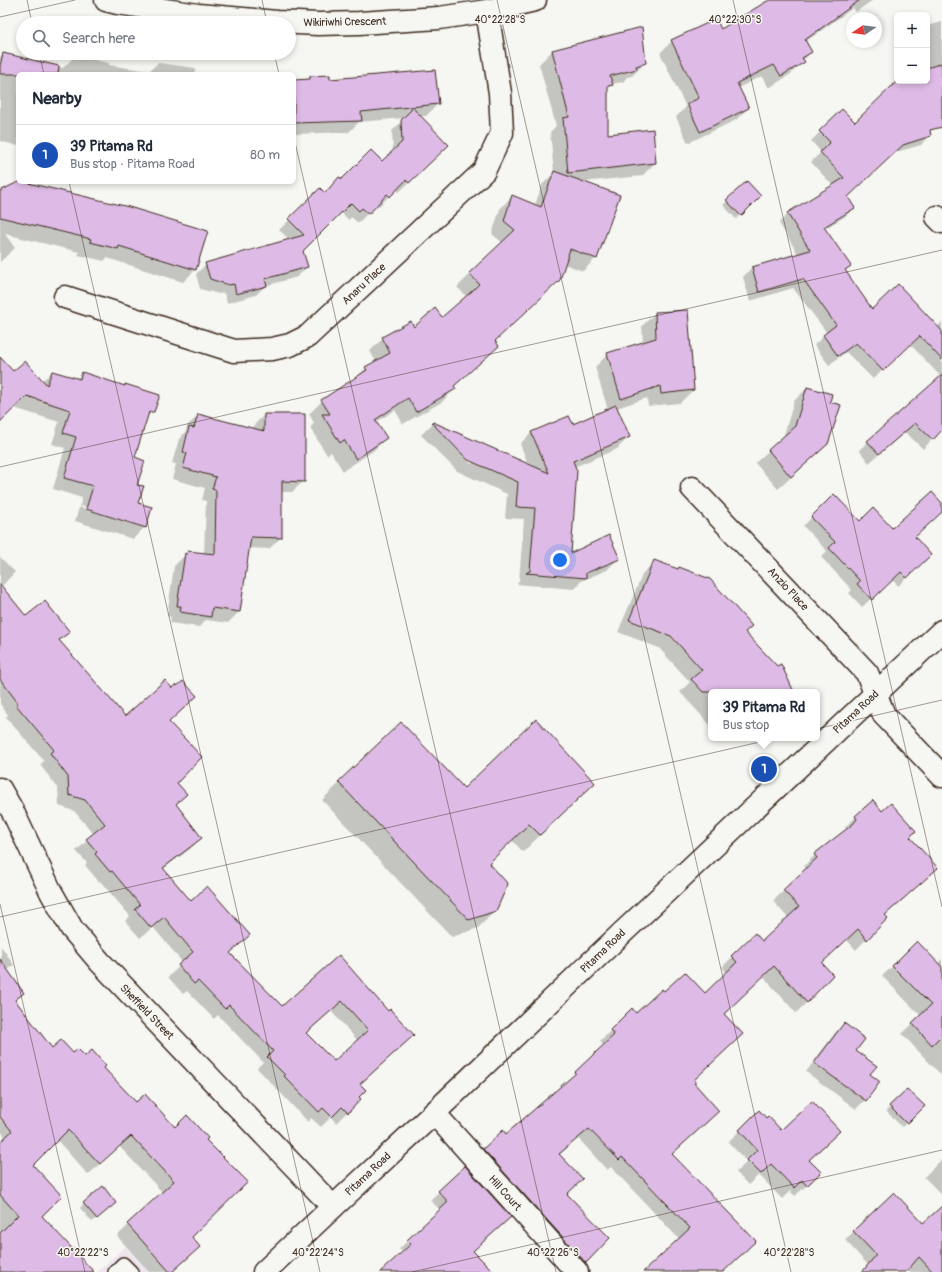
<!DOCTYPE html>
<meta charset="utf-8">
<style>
body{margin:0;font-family:Pangolin,sans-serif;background:#f2f2f3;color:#1f2937}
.controls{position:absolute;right:12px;top:12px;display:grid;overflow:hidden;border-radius:6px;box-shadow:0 2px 6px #0003}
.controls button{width:36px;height:36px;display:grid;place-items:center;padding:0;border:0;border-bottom:1px solid #e0e1e3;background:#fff;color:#1f2937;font:20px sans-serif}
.compass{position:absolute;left:846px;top:12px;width:36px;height:36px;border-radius:50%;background:#fff;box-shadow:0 2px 6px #0003;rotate:257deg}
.you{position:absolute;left:560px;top:560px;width:14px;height:14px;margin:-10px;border:3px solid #fff;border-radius:50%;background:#1a73e8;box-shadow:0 0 0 6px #1a73e833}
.badge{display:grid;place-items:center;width:26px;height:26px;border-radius:50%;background:#3b2a1e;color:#fff;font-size:13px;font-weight:700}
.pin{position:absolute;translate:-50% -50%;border:2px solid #fff;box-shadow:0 1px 4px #0006}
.popup{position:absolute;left:708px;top:689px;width:112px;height:52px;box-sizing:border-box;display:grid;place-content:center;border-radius:6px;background:#fff;filter:drop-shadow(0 1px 3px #0005);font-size:13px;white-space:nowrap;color:#747a83}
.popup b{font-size:15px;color:#1f2937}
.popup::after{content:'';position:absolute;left:50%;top:100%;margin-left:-8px;border:8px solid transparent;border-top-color:#fff}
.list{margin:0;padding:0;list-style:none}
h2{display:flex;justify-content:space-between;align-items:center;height:52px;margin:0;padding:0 16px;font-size:17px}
h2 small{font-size:13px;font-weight:400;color:#747a83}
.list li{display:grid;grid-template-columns:26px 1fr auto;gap:12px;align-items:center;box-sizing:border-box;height:60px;padding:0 16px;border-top:1px solid #e0e1e3}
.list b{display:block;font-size:15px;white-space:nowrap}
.list p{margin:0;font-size:13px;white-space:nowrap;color:#747a83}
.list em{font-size:13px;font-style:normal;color:#747a83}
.icon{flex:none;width:22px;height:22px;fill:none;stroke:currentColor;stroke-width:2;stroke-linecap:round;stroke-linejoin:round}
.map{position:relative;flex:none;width:942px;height:1272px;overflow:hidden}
.search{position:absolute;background:#fff;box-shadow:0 2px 6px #0003;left:16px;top:16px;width:280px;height:44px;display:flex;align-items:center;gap:10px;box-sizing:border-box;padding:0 14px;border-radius:22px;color:#747a83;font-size:15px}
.panel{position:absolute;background:#fff;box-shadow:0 2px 6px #0003;left:16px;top:72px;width:280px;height:112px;border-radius:6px}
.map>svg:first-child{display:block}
.built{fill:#efe4ee}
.shadow{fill:#0003;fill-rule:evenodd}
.building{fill:#debbe6;stroke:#3b2a1e;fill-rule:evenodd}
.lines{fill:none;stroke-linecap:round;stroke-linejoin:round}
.service-casing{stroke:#3b2a1e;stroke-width:16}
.minor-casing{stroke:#3b2a1e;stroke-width:25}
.tertiary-casing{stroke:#3b2a1e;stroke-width:25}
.service{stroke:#f6f6f2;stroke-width:13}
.minor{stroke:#f6f6f2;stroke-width:22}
.tertiary{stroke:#f6f6f2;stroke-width:22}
.ticks{fill:none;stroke:#3b2a1e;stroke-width:1;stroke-opacity:0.45}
.labels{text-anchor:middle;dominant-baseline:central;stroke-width:3;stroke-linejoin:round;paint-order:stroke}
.street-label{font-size:11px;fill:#3b2a1e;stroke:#f6f6f2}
.ticks-label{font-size:10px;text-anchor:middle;fill:#3b2a1e;stroke:#f6f6f2;stroke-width:3;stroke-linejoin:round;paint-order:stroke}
</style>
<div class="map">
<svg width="942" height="1272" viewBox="0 0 942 1272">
<rect width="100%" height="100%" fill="#f6f6f2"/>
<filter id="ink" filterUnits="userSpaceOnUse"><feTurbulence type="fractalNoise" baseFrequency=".025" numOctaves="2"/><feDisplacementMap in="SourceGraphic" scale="8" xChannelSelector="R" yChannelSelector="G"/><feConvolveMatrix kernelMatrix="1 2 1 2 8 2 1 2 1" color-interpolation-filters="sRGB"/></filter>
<g filter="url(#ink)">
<path class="built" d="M125,1247l24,25h-52z"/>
<g class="shadow">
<path d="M771,0h102l-17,12 -3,-4 -48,34 6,10 -20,22 -22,14 -7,-12 -24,12 10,20 -12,12 -48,23 -12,-26 10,-10 -26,-54 12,-12 48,-10z"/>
<path d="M942,22v104l-20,-18 8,28 -9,9 -28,8 -46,44 7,11 -10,9 -20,12 26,37 -6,5 28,39 65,17 5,-5v107l-19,20 -18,-17 -36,31 -10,-13 82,-73 -31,-33 -37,35 -27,-27 -17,13 -15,-20 13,-12 -34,-45 -43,13 -7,-24 9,-10 46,-13 -19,-31 9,-9 45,-28 -22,-24 10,-10 -10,-11 31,-31 13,13 43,-42h29v-55z"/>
<path d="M552,51l93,12 -13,13 -5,1 -4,5 -11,2 -5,5v46l48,28 -13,13 -60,6 14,76 -13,13 -19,-7 -70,77 4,5 -45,41 1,2 -12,13 -39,22 -8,-14 -20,13 11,15 -13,13 -30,20 -12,-19 -4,3 -17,-27 4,-5 -5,-9 13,-13 32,-21 12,-12 10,-6 -6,-11 13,-13 27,-16 3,6 29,-9 25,-22 -10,-10 46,-44 -11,-9 8,-25 12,-13 23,9 7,-20 12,-12 -4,-41 6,-6 -17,-62z"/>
<path d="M3,54l60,14 12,-12 34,7v2l40,6 9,-8 38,5 -1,6h-177v72l-18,-5v-84z"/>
<path d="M310,77l128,27 -12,12h-6l18,39 -39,37 -3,-3 -17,17 -2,-2 -19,19 -7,-6 -2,3 -9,-8 -38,39 5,16 -10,10 -32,9 -9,9 -29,8 -3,-10 -5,1 -19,-5 -4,-15 10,-10 84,-24 -11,-10 41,-40 4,4 18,-14 40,-17 11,-11 -1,-21 13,-13 -46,4 -10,10 -55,2v-53l13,-1z"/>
<path d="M747,182l13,14 -24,23 -13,-14z"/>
<path d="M0,189l2,2 193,79 -12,12 -76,-24 -3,3 -26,-6 1,-3 -74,-18 10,14 -15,14z"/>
<path d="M655,313l38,77 -13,13 -32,3 -1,-8 -30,10 12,29 -12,12 -43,18 -4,87 49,4 -12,12 -26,11 -7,8 -58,-5 3,-3 5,-62 -19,-1 2,-24 -50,-23 -36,-36 12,-12 96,43 -9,-22 11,-11 41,-8 36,-15 -13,-43 13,-13 35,-11 -1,-17zM458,450h3l12,13 -2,1z"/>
<path d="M0,358l13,14 29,9 10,-9 24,7 6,-5 42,12 2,-1 27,26 -8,8 -12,39 4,45 8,24 -12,12 -58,-18 7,-23 -29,-9 12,-41 -13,-4 7,-22 -45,-14 -14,13zM82,506l57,18v2l-58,-18z"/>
<path d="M807,388l22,14 -1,42 -50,45 -23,-26 28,-25 11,-37z"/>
<path d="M199,415l54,14v-3l11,-11 40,66 -12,11h-11v45l-12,12 -20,-1 -10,64 -11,11 -22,-3 -7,7 -29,-4 1,-6 -4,-1 7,-50 14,-14 16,2 2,-53 -4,-1 3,-12 -33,-9 4,-15 -4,-1 7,-24 7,-8 1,-5z"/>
<path d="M834,496l26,26 32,7 50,-25v7l-28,27 7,26 -23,22 -6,-7 -30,28 -13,-14 3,-3 -31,-33 6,-6 -24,-25z"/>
<path d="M0,557l15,15 -14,15 25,31 42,14 -9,9 66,77 43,4 7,61 11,11 -11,11 26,33 -11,11 -27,20 28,33 58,33 -19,18 52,54 56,-50 50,56 25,22 -53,50 -2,12 2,2 -24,24 -5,-6 -10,10 -10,-9 -3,4 -51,-54 6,-6 -45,-47 -4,4 -27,-28 -4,3 -15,-17 15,-14 -30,-36 -13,11 -15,-17 5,-5 -30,-35 -1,1 -14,-17 2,-2 -11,-12 18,-17 -20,-23 -15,-5 -1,-18 -18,-23 4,-4 -38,-44 2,-2 -8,-11zM331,1011l27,30 -24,21 -29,-28z"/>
<path d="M655,561l22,9 2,-2 65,64 49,60h-82v34l-31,-34 10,-10 -31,-34 -41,-16 25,-59z"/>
<path d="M401,723l63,66 112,11 -53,52 -11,-12 -24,24 7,47 -17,17 -26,9 -130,-137z"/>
<path d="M872,802l10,10 27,25 27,31 -52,48 2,2 -30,32 -10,-11 -25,24 -14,39 -11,11 -33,-37 -40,38 -30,66 -22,74 51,118h-78l35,-33 -68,-72 -4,3 -29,-32 -19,17 7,40 43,43 -34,34 -102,-112 11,-11 22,-14 59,-51 39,-38 -4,-5 32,-31 4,5 28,-22 41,2 22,-22 -5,-6 33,-32 7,7 26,-24 -15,-17 34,-32 -3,-3 11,-11 32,-25 -2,-3z"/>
<path d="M917,943l20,21 5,-5v117l-40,-42 19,-18 -39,-40z"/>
<path d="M1,946l13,19 -7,6 16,22 -8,8 37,48 33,9 18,10 33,35 39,25 29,12 -16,118 -16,14h-23l-32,-36 46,-43 -44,-47 -31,29 -31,-35 -26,25 10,51 51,56h-92v-122l19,5 -19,-25z"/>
<path d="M844,1024l10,27 15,24 9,7 -13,18 -9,9 -50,-37 29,-39z"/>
<path d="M907,1090l17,16 -22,21 -16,-16z"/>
<path d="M759,1112l49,48v24l-13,12 -5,-5 -8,8 -23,-24 -11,10 -12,-13 11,-10 -19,-20z"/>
<path d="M942,1159v36l-18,-18z"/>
<path d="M465,1168l7,83 5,21h-95l21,-20 -4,-3 41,-39 -10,-10z"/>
<path d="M84,1203l27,4 -19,15 -12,-14z"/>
<path d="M942,1207v55l-11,10h-69l6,-7 -23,-25 9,-9 69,-7z"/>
</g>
<g class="building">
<path d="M769,0h91l-55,40 7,12 -10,6 3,4 -24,14 -7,-11 -37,18 12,25 -49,24 -13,-28 12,-6 -28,-58 45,-21 5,10z"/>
<path d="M642,27l4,36 -10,3 1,3 -27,7 3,9 -5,1v48l45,-5 3,34 -88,10 -5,-55 6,-1 -17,-67z"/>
<path d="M3,53l56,13 -1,8h-58v-8z"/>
<path d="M942,63v64l-12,3 1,6 -28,9 -55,52 7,11 -31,19 27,39 -6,4 27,39 26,-25 44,47v29l-22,-24 -37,35 -27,-28 -18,13 -15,-21 13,-10 -33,-46 -44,13 -7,-25 58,-17 -23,-37 57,-35 -24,-26 10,-10 -11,-11 23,-22 13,13 41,-40 -1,-5 2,-1v5h30v-13z"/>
<path d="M435,70l4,34 -78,8 1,9 -68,2v-43l16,-1v-3l20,-1v4z"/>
<path d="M413,108l36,37 -40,38 -3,-3 -16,17 -3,-3 -18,20 -7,-6 -3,3 -8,-8 -48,48 5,16 -43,12 2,7 -31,8 -2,-10 -5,1 -19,-6 -5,-16 99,-28 -16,-16 32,-31 5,5 14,-16 3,2 29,-29 11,11 20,-19 -1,-22z"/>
<path d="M554,171l66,24 -23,64 -27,-10 -10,31 -65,61 4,5 -45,40 2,3 -40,23 -8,-14 -33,22 12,18 -31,21 -12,-19 -4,3 -18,-29h8l-9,-14 46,-30 -2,-3 25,-14 -8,-16 29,-16 3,6 21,-19 7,9 30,-26 7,-7 -10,-11 46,-43 -11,-9 8,-26 29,12z"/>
<path d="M747,181l14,15 -20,20 -15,-16z"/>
<path d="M18,182h6l105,25 79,24 -12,39 -77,-24 -1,3 -28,-7 1,-3 -91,-22v-26z"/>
<path d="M688,310l6,80 -33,4 -1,-8 -39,13 -14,-46 49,-15 -1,-26z"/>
<path d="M0,357l13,14 12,-10 22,24 5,-14 28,8 2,-7 43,14v-2l35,11 -6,17h-5l-14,45 10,4 -8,24 7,1 -6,17 14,4 -6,21 -60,-19 7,-23 -29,-8 12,-41 -13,-4 7,-23 -43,-14 -27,26z"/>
<path d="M942,375v55l-9,10 -18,-17 -36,31 -12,-13z"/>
<path d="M807,387l25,7 -2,8 11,3 -13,39 -37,33 -23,-27 27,-24z"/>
<path d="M616,405l14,32 -57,24 4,10 -6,82 38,-18 11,24 -34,14v5l-60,-5 4,-2 5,-63 -19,-1 2,-25 -50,-22 -36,-37 1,-1 116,51 -18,-41 38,-16 4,8z"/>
<path d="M198,414l66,17v-17h41v68l-23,-1v57l-31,-1 -11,75 -28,-4 -1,9 -31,-5 1,-6h-4l8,-53 2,1 1,-3 27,3 1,-64 -4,-1 4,-12 -33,-9 4,-15 -4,-1 6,-25 5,1z"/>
<path d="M932,492l10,11v9l-27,25 16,18 -24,23 -6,-6 -29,28 -15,-16 3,-3 -31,-33 6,-6 -24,-25 23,-23 26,27 13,-13 19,20z"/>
<path d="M654,560l24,9 1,-2 31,12 42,47 -7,6 32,34 4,-2 13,28h-91l-12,-13 11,-9 -31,-34 -42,-16z"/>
<path d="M0,584l26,32 19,-15 25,31 -11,8 66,76 40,-36 7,8 4,-4 1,2 6,-5 14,15 -28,26 33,35 -25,26 10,11 -11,10 26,34 -39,30 28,33 16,-15 43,49 -20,18 52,53 57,-51 49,56 2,-2 24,26 -54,49 6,6 -7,7 2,2 -13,14 -6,-6 -10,10 -9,-9 -4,4 -35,-36 1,-1 -18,-18 6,-6 -44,-46 -4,4 -27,-28 -4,3 -16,-19 15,-13 -29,-35 -13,11 -16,-19 5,-4 -28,-34 -2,1 -15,-18 2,-2 -11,-13 19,-15 -20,-24 -16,-5 -1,-18 -18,-24 4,-3 -38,-45 2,-2 -18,-24zM342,1001l26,29 -34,31 -28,-28z"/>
<path d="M536,719l59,64 -55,52 -11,-11 -40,39 19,21 -12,27 -27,9 -131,-138 63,-60 63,66z"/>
<path d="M873,800l9,11 9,-8 25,28 -6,6 28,31 -53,47 3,3 -21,22 -9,-11 -36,34 11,12 -26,28 -33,-37 -50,48 19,20 -49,46 2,2 -2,1 25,28 -47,43 84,87 -33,31h-80l47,-44 -68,-71 -3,3 -30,-31 -30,25 24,25 -16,15 43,44 -24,25 -103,-114 20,-19 3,4 70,-61 -1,-1 39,-37 -4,-5 22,-22 4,5 26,-24 2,2 21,-19 20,21 32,-31 -6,-6 24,-23 7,8 37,-34 -16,-17 34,-32 -3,-4 39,-30 4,-5 -2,-3z"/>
<path d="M917,941l25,26v68l-10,10 -20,-22 19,-18 -39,-39z"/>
<path d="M0,959l24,34 -9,7 37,48 9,-8 12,13 5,-4 7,7 7,-6 14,16 -2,2 32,34 9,-8 30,33 12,-12 21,23 -2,2 42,42 -56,55 8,10 -28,25h-2l-43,-48 47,-43 -43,-45 -31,28 -32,-34 -35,35 29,31 -20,20 52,56h-94v-39l18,-18 -18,-20v-53l12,-11 -12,-14z"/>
<path d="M844,1023l21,16 -9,12 21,15 -7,8 10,8 -14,19 -52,-38z"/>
<path d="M907,1089l18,17 -18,18 -18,-18z"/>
<path d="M812,1101l28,30 -31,29 12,12 -14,14 -5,-6 -8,8 -23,-24 -10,10 -14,-14 10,-10 -18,-20 20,-20 7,8 2,-2 13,14z"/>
<path d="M465,1166l46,51 -38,34 21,21h-114l31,-28 -4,-4 41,-38 -10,-11z"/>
<path d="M103,1186l13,17 -19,16 -14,-16z"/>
<path d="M894,1192l29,31 19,-17v66h-9l-14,-15 -13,15h-44l14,-17 -23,-24z"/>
</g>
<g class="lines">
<g class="service-casing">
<path id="service" d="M115,1272l8,-8 8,8"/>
</g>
<g class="minor-casing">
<g id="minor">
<path d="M106,0l12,3 80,12 79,7 41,2 41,-1 80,-5 48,-7 48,-11"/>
<path d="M937,217l5,5"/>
<path d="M65,297l169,54 38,-2 18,-4 18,-9 176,-165 18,-38 -2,-40 -13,-82"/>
<path d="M692,488l175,185 17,42 58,61"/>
<path d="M0,789l13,23 38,80 21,37 28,33 233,245"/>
<path d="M434,1113l143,159"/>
</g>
</g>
<g class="tertiary-casing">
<path id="tertiary" d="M264,1272l69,-65 101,-94 167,-160 341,-322"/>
</g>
<use href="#service" class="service"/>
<use href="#minor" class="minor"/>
<use href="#tertiary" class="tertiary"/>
</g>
</g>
<path class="ticks" d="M27,0l5,23M262,0l5,23M497,0l294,1272M733,0l209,907M0,17l75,-17M39,53l5,21M274,53l5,21M294,138l262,1134M69,182l251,1090M0,467l942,-217M0,904l85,368M0,917l942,-217M412,1272l530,-122"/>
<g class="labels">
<g class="street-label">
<text transform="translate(345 22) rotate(-1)">Wikiriwhi Crescent</text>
<text transform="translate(364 284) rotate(-43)">Anaru Place</text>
<text transform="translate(788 589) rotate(47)">Anzio Place</text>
<text transform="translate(856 712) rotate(-43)">Pitama Road</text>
<text transform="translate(603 951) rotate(-44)">Pitama Road</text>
<text transform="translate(147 1012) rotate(46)">Sheffield Street</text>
<text transform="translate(368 1174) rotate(-43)">Pitama Road</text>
<text transform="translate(505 1193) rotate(48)">Hill Court</text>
</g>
</g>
<g class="ticks-label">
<text x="500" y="23">40°22'28"S</text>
<text x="735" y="23">40°22'30"S</text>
<text x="83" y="1256">40°22'22"S</text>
<text x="318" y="1256">40°22'24"S</text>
<text x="553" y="1256">40°22'26"S</text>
<text x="789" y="1256">40°22'28"S</text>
</g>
</svg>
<div class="controls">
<button>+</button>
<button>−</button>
</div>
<svg class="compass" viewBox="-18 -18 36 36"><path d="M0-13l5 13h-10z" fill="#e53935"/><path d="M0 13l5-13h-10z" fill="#747a83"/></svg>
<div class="you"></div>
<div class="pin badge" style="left:764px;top:769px;background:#1a4fb4">1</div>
<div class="popup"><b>39 Pitama Rd</b>Bus stop</div>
<div class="search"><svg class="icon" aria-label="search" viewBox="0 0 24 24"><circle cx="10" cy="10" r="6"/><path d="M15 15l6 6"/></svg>Search here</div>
<section class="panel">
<h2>Nearby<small></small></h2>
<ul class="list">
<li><span class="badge" style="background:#1a4fb4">1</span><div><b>39 Pitama Rd</b><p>Bus stop · Pitama Road</p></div><em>80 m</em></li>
</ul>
</section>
</div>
